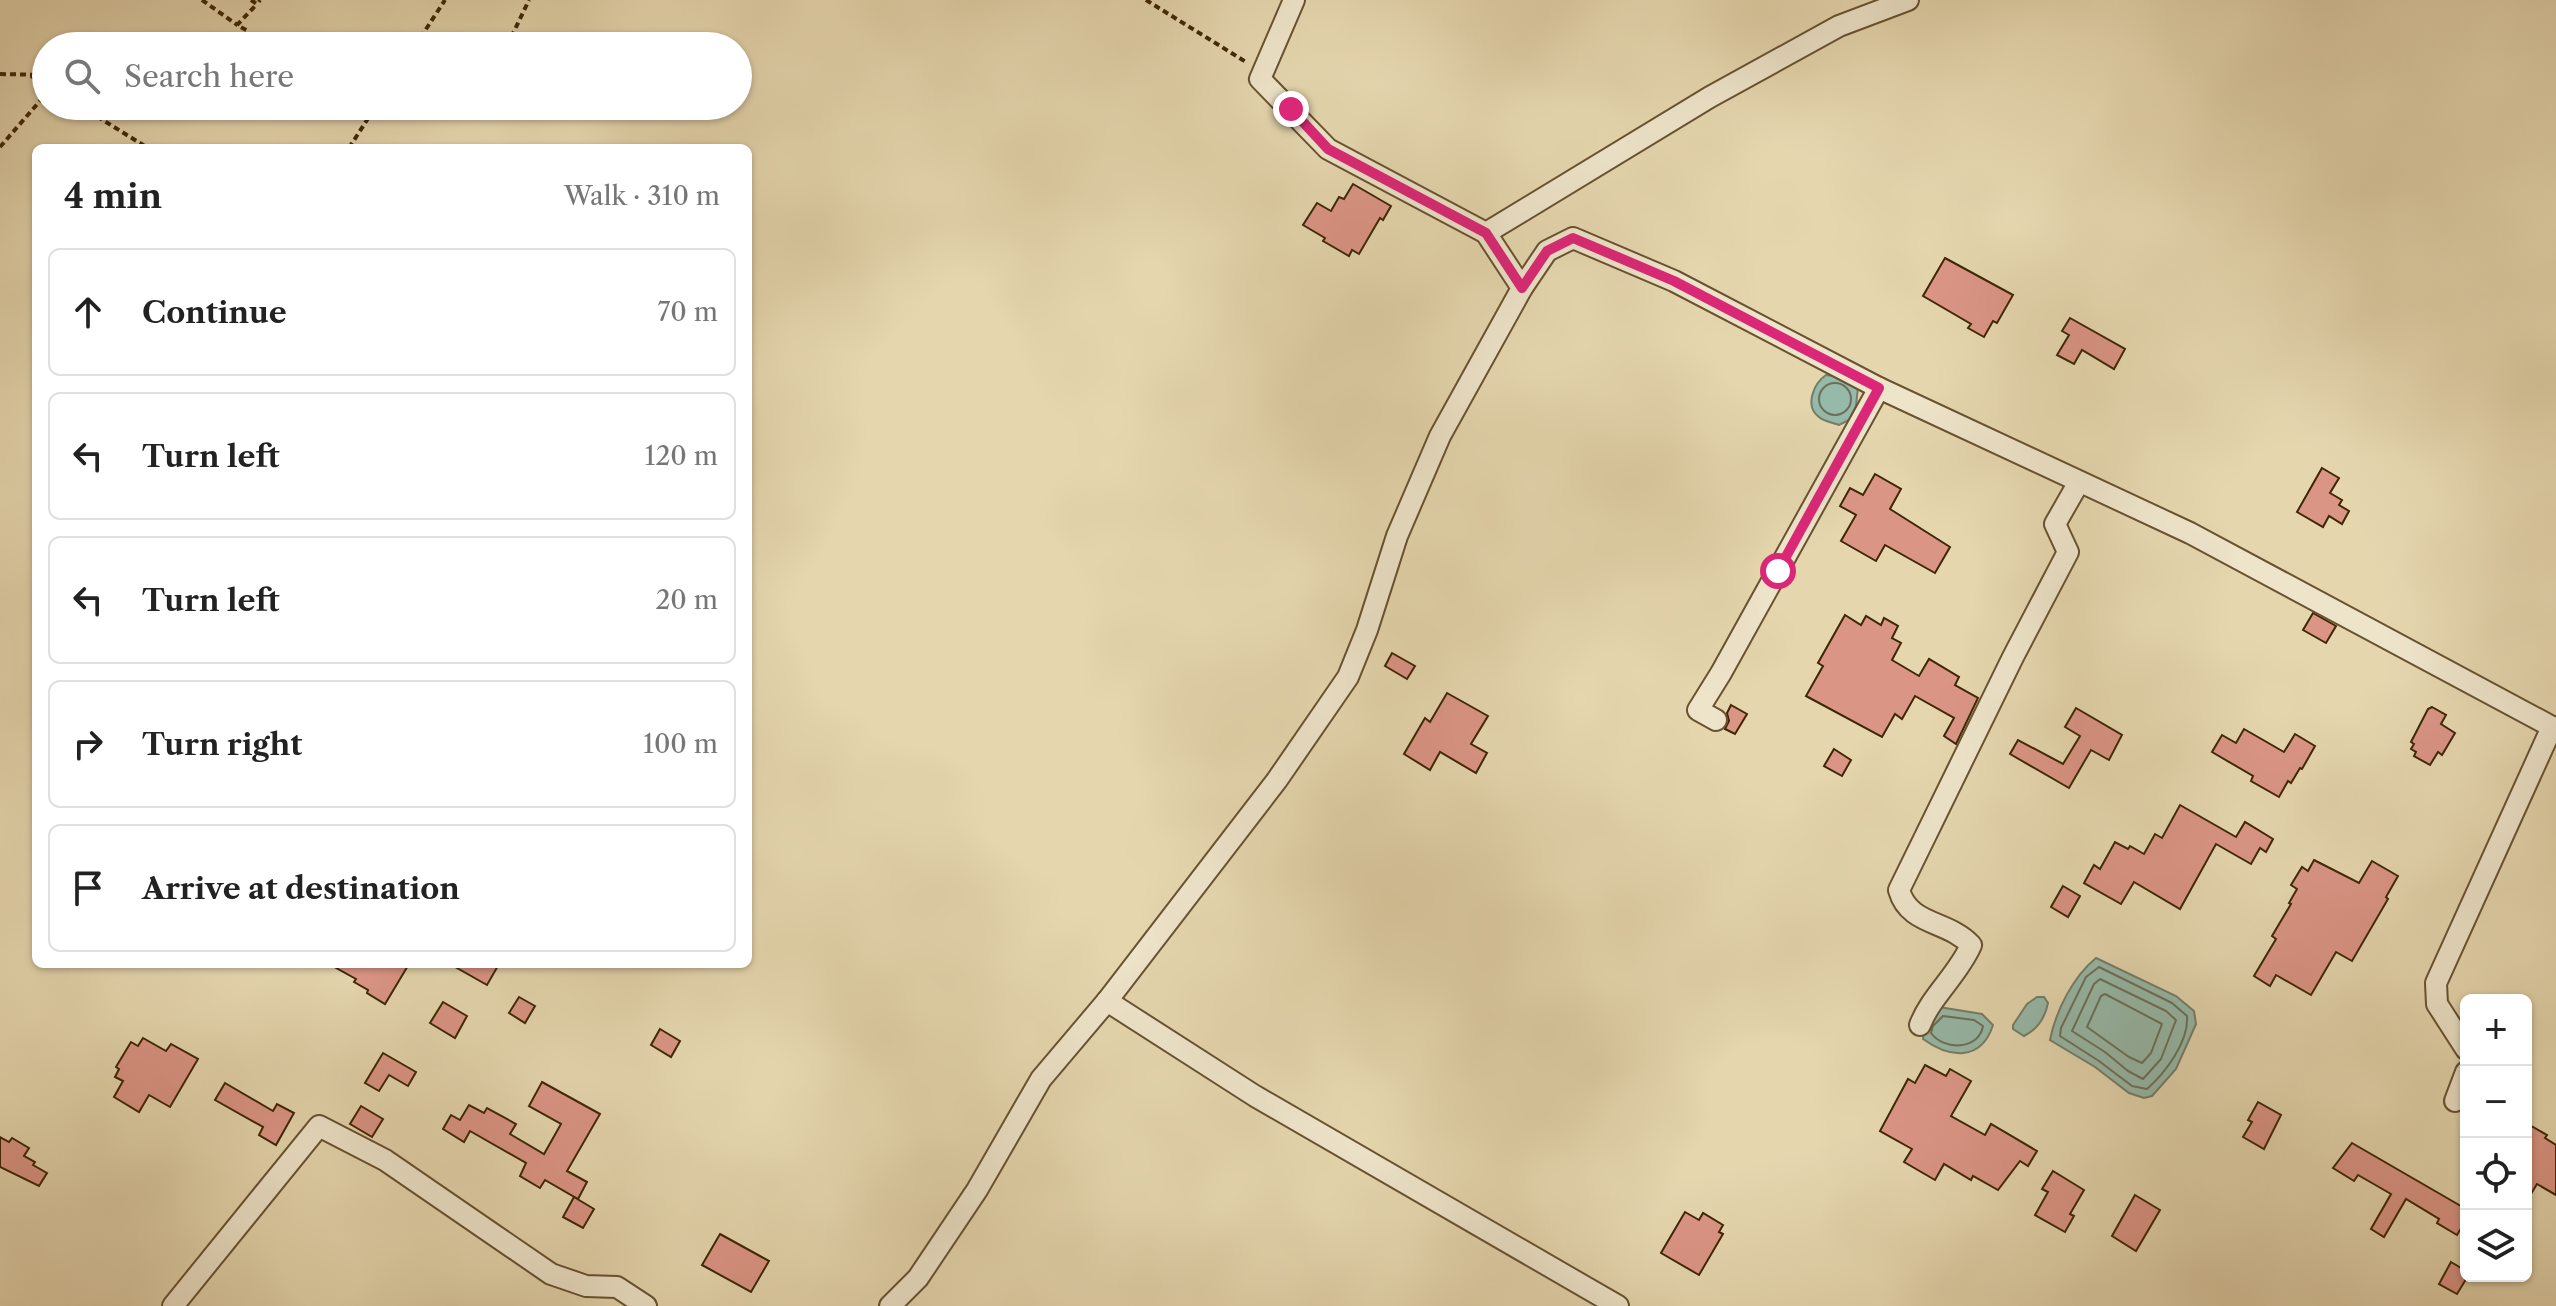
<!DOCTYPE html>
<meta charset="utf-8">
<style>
body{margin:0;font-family:"Libre Caslon Text",serif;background:#f2f2f2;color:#222}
.controls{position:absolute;right:24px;bottom:24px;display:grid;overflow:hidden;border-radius:12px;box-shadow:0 2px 6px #0004}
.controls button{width:72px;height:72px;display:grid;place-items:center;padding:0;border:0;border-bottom:2px solid #e0e0e0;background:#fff;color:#222;font:40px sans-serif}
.stop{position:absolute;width:24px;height:24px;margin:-18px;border:6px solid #db2777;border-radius:50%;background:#fff}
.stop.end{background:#db2777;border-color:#fff;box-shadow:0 2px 8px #0008}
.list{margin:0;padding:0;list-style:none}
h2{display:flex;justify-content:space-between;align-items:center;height:104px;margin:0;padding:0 32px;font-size:34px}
h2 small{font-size:26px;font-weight:400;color:#767676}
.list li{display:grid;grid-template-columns:52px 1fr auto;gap:24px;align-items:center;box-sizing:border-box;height:128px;margin:0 16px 16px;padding:0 16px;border:2px solid #e0e0e0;border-radius:12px}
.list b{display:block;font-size:30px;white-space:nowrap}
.list em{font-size:26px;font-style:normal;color:#767676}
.icon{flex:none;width:44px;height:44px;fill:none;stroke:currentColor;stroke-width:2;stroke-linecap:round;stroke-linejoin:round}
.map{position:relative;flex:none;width:2556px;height:1306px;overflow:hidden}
.search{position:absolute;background:#fff;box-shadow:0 2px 6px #0004;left:32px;top:32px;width:720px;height:88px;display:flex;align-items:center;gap:20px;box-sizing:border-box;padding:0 28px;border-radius:44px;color:#767676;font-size:30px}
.panel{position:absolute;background:#fff;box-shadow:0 2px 6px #0004;left:32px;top:144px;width:720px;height:824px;border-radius:12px}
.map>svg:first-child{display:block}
.water{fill:#96b9a9;stroke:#737e68;stroke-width:2}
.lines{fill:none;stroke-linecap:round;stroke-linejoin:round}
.shore{stroke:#6a7058;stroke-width:2}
.building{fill:#db9585;stroke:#3e2606;stroke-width:2}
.minor-casing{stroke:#685230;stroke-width:24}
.path{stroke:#3e2606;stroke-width:4;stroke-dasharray:6 4;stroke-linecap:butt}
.minor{stroke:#eee4ca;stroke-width:20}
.route{stroke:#db2777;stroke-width:10}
</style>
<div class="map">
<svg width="2556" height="1306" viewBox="0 0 2556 1306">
<rect width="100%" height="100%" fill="#e5d6ae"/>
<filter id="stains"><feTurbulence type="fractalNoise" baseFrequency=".0025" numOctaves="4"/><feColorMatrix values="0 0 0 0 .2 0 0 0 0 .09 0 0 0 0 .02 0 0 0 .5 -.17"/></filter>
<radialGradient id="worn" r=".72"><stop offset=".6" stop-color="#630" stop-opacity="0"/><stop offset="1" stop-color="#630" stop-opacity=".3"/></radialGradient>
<g class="water">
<path d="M1826,375l15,2 17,10 -2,19 -7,14 -10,5c-6,-2 -16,-4 -20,-8 -15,-11 -5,-34 7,-42z"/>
<path d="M2096,958l80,38 18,15 2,13 -20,45 -24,27 -8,2 -15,-5 -34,-26 -45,-27c6,-30 23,-63 46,-82z"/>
<path d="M2037,997h7l4,6c-3,15 -10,26 -24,33l-11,-7v-4l14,-21z"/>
<path d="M1939,1007l43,7 11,11c-12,37 -44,33 -70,14l2,-16z"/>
</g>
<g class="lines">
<g class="shore">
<circle cx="1835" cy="399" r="16"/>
<path d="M2099,967l73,36 15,13c2,26 -22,57 -40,73l-15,-3 -33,-25 -39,-25 1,-8 25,-51z"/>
<path d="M2100,979l66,32 10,9 -15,39 -18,20 -15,-8 -23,-19 -33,-21 22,-47z"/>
<path d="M2105,994l57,30 -11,29 -9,10 -13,-6 -42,-30 14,-31z"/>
<path d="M1943,1016l31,4 9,6c-4,24 -39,25 -52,7l2,-7z"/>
</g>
</g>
<g class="building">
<path d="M1353,184l38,22 -8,14 -3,-2 -21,36 -7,-4 -3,6 -26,-15 2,-3 -22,-13 14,-22 14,8 8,-14 5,2z"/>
<path d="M1945,258l68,37 -16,28 -4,-2 -9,16 -16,-9 3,-4 -48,-28z"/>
<path d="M2070,318l55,31 -11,20 -32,-19 -8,14 -17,-9 12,-20 -7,-4z"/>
<path d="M2322,468l17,10 -9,15 12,7 -3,5 10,6 -7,13 -13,-8 -6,11 -26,-15z"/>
<path d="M1875,474l26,15 -11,20 60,38 -15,26 -50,-28 -9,16 -35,-20 15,-26 -16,-9 10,-18 13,7z"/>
<path d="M2313,613l23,13 -10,17 -23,-13z"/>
<path d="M1845,615l16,10 5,-9 15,9 3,-7 14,8 -6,12 9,5 -9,17 27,16 10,-17 30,18 -4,8 23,13 -22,46 -12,-8 10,-18 -39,-22 -13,23 -7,-5 -13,23 -76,-41 17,-30 -5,-3z"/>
<path d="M1392,653l23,13 -8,13 -22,-13z"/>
<path d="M1447,693l41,23 -17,28 16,9 -11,20 -36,-21 -10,18 -26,-16 21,-36 5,4z"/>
<path d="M1731,705l16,9 -12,20 -10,-5 4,-8 -2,-8z"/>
<path d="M2432,707l14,8 -5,9 14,9 -13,22 -4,-3 -8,13 -16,-9 2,-4 -5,-3 3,-5 -3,-2 17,-33z"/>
<path d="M2076,708l46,27 -13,25 -18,-10 -22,38 -59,-34 8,-14 45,24 17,-28 -15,-9z"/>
<path d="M2244,729l40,23 11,-18 20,12 -13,23 -2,-1 -9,15 -3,-2 -9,16 -28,-16 2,-5 -41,-24 10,-17 14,8z"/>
<path d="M1834,749l17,11 -9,16 -18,-10z"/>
<path d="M2180,805l56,32 9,-15 28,17 -7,13 -6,-4 -9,16 -35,-20 -36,65 -46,-27 -13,22 -37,-21 10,-18 6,4 15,-27 13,7 2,-3 14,8 11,-20 7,4z"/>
<path d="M2314,860l45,23 13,-22 26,15 -12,21 2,2 -36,62 -16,-9 -25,43 -35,-20 -6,11 -16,-10 22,-37 -4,-3 19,-32 -2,-1 8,-14 -6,-4 11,-18 6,4z"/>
<path d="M2063,886l17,10 -12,21 -17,-10z"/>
<path d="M329,964h80l-24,40 -18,-11 1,-3 -14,-8 2,-3z"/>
<path d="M450,964h49l-12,21z"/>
<path d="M519,997l16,9 -10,17 -16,-10z"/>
<path d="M443,1002l24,14 -12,22 -25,-15z"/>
<path d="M660,1029l20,12 -9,16 -20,-12z"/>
<path d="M143,1038l23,13 5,-7 27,15 -28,48 -21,-12 -10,17 -25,-15 9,-16 -8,-4 4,-8 -3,-2 15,-25 7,4z"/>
<path d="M383,1053l33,19 -8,14 -19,-11 -10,16 -14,-8z"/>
<path d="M1925,1065l21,11 4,-7 21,12 -20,35 34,19 6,-11 46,27 -9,15 -8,-5 -22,29 -25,-14 -2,4 -27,-16 -9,16 -31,-18 8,-13 -32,-18 28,-52 7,4z"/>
<path d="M542,1082l58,32 -33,57 20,11 -9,17 -33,-19 -5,8 -20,-12 6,-13 -56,-32 -6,11 -21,-13 8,-14 9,5 9,-15 15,8 3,-5 29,16 -6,10 34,20 17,-30 -32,-18z"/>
<path d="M225,1083l48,28 4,-7 17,9 -18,32 -17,-10 4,-8 -48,-27z"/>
<path d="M2258,1102l23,13 -17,34 -21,-12 9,-15 -4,-2z"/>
<path d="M361,1106l22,13 -11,18 -22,-13z"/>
<path d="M2526,1123l21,12 -2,3 11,7v50l-19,-11 -11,18z"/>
<path d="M0,1137l9,5 3,-4 17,10 -5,8 11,6 -2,3 14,8 -8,13 -39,-19z"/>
<path d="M2352,1143l114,66v11l-9,15 -20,-12 2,-4 -33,-20 -22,38 -13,-8 20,-35 -33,-19 -4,6 -21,-13z"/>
<path d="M2053,1171l31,19 -14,24 4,2 -9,16 -30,-17 13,-23 -6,-3z"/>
<path d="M2135,1195l25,15 -24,41 -24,-15z"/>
<path d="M574,1197l20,12 -11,19 -20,-11z"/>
<path d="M1685,1212l14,8 4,-7 20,12 -4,7 4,2 -24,41 -38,-22z"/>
<path d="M720,1234l49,27 -18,31 -49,-27z"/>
<path d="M2451,1262l15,9 2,5 -11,18 -18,-10z"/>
</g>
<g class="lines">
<g class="minor-casing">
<g id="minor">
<path d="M1486,233l224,-136 129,-71 69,-26"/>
<path d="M1522,288l25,-37 26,-13 101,43 205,107 311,145 366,196"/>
<path d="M1716,720l-18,-10 23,-37 158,-285"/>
<path d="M1107,1001l148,95 363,210"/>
<path d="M1920,1025c11,-29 38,-50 51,-80 -23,-25 -62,-19 -72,-55l114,-233 55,-105 -13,-28 24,-42"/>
<path d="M2466,1049l-29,-45 -1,-21 116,-256"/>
<path d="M2455,1101l11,-29"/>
<path d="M173,1306l146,-180 66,34 166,114 35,12 31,1 29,19"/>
<path d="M890,1306l28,-28 59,-88 64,-111 66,-78 170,-221 71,-103 19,-47 30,-94 43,-100 82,-148 -36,-55 -158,-84 -68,-70 34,-79"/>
</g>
</g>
<g class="path">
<path d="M202,0l34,24"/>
<path d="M251,0l6,4 3,-4"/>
<path d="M1146,0l100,62"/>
<path d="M238,46l10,-15 -11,-6 20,-21"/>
<path d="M415,46l30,-46"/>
<path d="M507,46l22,-46"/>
<path d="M0,74l46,1"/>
<path d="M31,76l15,9"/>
<path d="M80,106l68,42"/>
<path d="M0,147l46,-53"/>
<path d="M349,148l27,-42"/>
</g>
<use href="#minor" class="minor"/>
</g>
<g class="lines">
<path class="route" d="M1291,109l37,40 158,84 36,55 25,-37 26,-13 101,43 205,107 -101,183"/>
</g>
<rect width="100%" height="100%" filter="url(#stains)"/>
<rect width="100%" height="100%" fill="url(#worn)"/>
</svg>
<div class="controls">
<button>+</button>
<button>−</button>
<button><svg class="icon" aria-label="locate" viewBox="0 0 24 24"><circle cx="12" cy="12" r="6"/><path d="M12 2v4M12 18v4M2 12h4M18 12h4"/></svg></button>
<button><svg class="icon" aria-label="layers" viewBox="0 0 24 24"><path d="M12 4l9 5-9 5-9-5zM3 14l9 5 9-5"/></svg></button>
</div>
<div class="stop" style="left:1778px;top:571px"></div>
<div class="stop end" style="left:1291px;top:109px"></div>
<div class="search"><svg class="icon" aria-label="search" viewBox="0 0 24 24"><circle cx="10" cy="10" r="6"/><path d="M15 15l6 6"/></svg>Search here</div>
<section class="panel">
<h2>4 min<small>Walk · 310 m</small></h2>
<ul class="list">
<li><svg class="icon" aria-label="ahead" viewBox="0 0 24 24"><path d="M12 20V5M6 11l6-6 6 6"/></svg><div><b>Continue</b></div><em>70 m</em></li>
<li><svg class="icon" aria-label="left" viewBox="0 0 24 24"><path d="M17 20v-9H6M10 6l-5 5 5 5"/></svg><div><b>Turn left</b></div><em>120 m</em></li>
<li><svg class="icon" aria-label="left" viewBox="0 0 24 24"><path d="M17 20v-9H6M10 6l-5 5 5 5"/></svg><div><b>Turn left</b></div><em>20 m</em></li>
<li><svg class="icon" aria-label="right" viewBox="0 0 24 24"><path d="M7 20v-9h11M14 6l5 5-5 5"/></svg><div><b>Turn right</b></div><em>100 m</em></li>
<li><svg class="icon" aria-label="arrive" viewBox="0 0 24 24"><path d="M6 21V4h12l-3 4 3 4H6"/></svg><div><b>Arrive at destination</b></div></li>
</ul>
</section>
</div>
